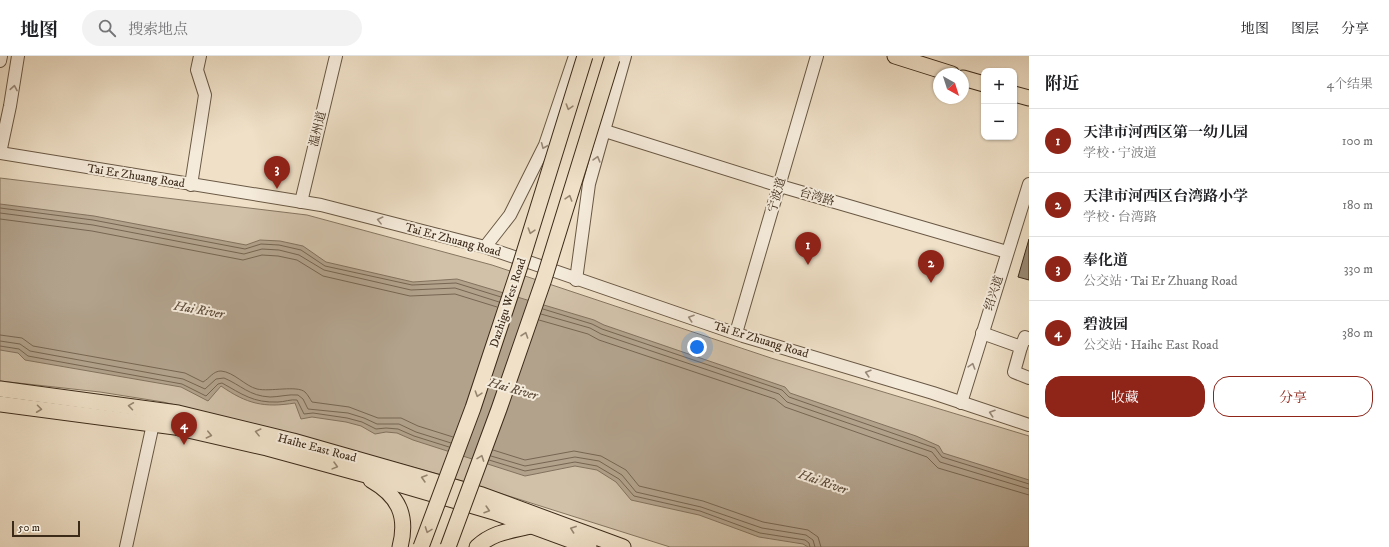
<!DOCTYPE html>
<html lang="zh">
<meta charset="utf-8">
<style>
body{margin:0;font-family:"IM FELL DW Pica","Noto Serif SC",serif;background:#f2f2f2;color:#202124}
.controls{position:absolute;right:12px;top:12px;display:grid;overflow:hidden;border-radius:8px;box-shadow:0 1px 3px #0004}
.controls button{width:36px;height:36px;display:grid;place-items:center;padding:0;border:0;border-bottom:1px solid #e0e0e0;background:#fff;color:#202124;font:20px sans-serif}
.compass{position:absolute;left:933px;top:12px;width:36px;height:36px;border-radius:50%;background:#fff;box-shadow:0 1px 3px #0004;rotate:141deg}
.scale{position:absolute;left:12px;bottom:10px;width:68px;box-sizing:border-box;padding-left:4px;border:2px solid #3c2a19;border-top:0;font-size:11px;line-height:14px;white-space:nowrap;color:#3c2a19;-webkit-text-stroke:3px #f5ebdb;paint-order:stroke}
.you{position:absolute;left:697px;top:291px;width:14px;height:14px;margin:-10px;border:3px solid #fff;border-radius:50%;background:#1a73e8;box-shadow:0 0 0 6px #1a73e833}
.badge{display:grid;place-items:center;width:26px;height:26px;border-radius:50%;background:#8f2418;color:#fff;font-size:13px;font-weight:700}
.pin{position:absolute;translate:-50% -33px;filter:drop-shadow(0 1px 2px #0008)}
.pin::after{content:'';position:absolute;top:21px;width:14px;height:12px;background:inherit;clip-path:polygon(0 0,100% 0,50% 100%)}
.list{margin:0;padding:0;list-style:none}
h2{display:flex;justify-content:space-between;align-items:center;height:52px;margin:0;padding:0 16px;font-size:17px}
h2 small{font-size:13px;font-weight:400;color:#757577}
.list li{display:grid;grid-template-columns:26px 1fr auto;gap:12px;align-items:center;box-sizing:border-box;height:64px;padding:0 16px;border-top:1px solid #e0e0e0}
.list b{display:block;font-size:15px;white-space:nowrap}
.list p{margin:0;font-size:13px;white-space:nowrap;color:#757577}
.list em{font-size:13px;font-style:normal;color:#757577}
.actions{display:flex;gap:8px;padding:12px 16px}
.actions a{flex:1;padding:9px 0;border:1px solid #8f2418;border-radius:16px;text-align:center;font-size:14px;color:#8f2418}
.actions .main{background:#8f2418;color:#fff}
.icon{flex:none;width:22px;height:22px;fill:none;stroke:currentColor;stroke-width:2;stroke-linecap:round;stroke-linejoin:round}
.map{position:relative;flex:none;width:1029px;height:491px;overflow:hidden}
header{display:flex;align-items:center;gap:24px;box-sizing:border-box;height:56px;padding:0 20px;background:#fff;border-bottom:1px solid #e0e0e0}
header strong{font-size:19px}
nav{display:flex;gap:22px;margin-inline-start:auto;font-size:14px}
.search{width:280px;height:36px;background:#f2f2f2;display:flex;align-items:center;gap:10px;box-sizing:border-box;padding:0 14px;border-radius:22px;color:#757577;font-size:15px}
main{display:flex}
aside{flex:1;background:#fff}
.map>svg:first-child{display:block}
.green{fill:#d1c1a9;stroke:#867661}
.water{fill:#b2a28c;stroke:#83725e}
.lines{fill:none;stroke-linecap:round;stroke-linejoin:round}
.shore{stroke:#776652;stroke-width:1}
.building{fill:#998973;stroke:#3c2a19}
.minor-casing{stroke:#695844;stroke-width:14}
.major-casing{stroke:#3c2a19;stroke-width:17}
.minor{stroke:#f5ebdb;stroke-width:12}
.major{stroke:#efe0c7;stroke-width:15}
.major-bridge-casing{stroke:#3c2a19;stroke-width:17;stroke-linecap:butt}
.major-bridge{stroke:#efe0c7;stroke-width:15}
.oneway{stroke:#988a7a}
.oneway2{stroke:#968570}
.labels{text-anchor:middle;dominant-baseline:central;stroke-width:4;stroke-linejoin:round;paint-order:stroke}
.street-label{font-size:12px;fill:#3c2a19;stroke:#f5ebdb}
.water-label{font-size:13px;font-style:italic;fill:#5f4e3c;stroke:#f5ebdb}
</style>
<header>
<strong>地图</strong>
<div class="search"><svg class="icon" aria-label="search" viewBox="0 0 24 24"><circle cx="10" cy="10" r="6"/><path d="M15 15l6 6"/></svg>搜索地点</div>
<nav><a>地图</a><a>图层</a><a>分享</a></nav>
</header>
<main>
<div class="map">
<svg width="1029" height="491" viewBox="0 0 1029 491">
<rect width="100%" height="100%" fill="#efe0c7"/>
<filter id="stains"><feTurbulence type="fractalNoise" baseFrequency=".005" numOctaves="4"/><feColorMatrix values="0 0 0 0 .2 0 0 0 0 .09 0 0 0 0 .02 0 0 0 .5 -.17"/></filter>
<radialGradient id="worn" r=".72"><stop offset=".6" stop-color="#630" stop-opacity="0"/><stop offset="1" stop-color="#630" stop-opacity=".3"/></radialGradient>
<path class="green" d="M0,122l307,37 185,50 279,93 258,78v111h-359l-218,-69 -177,-49 -112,-27 -63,-10 -100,-11z"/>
<path class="water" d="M0,148l94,12 152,29 14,-5 20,1 23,5 23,16 87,20 44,-3 137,41 10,5 181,62 5,6 126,43 23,10 4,7 86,27v67h-221l-5,-3 -44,-7 -60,-22 -68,-15 -15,-18 -19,-12 -22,-4 -50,10 -112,-36 -16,-7 -11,-1 -11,2 -14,-8 -15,-4 -34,-5 -11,2 -6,-16c-31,5 -48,1 -74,-17l-13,15 -27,-14 -156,-27 -7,-7 -18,-3z"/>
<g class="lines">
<g class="shore">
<path d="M0,152l93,12 152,29 16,-5 18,1 22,5 24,16 87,19 44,-2 45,14"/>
<path d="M0,157l93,12 151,29 18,-5 17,1 20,5 25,15 87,20 44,-2 44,14"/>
<path d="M0,163l92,12 151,29 19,-5 16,1 19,4 26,16 87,20 45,-2 42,13"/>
<path d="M543,253l49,15 10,5 180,61 7,7 146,51 7,9 87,27"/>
<path d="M541,258l49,14 11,6 178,60 8,8 145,50 8,10 89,27"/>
<path d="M539,264l49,14 11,6 176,59 10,8 142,50 11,11 91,27"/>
<path d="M0,279l22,3 11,8 152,27 18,9c7,-4 10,-11 18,-11 13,1 24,15 36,18 13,3 40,-4 48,3 3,3 5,7 7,10l37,5 29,11h23l17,8 35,11"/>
<path d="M0,285l20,3 10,7 153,28 22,10 11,-10 8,-1c17,7 25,18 46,19 9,0 19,-3 28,-2l5,4 5,10 40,4 16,5 13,6h22l17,8 35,11"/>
<path d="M0,290l19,3 9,7 154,28 24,12 12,-12 4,-1c20,11 31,20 56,19 6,0 13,-3 19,-2l7,14 9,-1 34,5 15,4 14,7 10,-1 12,1 16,7 35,11"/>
<path d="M493,394l32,10 49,-9 27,5 25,14 13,16 64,15 60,21 45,8 10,7 3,10"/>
<path d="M491,400l34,10 50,-9 24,4 23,14 14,17 65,15 61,21 44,7 7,5 2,7"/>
<path d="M489,404l36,11 50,-9 22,4 22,13 15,17 66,15 60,22 45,7 4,3 1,4"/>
</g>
</g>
<path class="building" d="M1029,183v41l-11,-3z"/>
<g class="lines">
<g class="minor-casing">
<g id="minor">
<path d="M0,5l1,-5"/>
<path d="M605,75l175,55 227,66"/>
<path d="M0,97l321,52 164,42 258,89 190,57 96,32"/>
<path d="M0,97l10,-47 8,-50"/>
<path d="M191,129l14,-90 -8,-25 3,-14"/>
<path d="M301,146l35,-146"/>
<path d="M485,191l25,-32 35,-70 30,-89"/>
<path d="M576,224l13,-96 36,-128"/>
<path d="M736,277l81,-277"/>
<path d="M982,277l39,14 -7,25 15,6"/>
<path d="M1021,291l4,-10 4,2"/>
<path d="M961,347l68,-219"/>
<path d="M126,491l27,-123"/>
</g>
</g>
<g class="major-casing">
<g id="major">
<path d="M895,0l57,18"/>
<path d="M963,22l21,6"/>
<path d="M1014,38l15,4"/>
<path d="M0,333l178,24 115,28 189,54 141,52"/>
<path d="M0,348l175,23 92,21 121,33 106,31 95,35"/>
<path d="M371,424c28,16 37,36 29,67"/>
<path d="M477,491c16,-15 33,-16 54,-21"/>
</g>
</g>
<use href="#minor" class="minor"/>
<use href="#major" class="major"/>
<g class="major-bridge-casing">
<g id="major-bridge">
<path d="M421,491l52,-139 46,-139 66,-213"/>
<path d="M448,491l51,-138 45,-130 68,-220"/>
</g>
</g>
<use href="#major-bridge" class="major-bridge"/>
</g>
<defs><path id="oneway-chevron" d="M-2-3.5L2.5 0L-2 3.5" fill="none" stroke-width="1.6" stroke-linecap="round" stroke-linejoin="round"/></defs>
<g class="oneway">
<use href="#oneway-chevron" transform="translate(14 32) rotate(-80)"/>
<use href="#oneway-chevron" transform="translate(544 90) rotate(113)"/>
<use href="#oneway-chevron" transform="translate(597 103) rotate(-74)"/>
<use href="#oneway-chevron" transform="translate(380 164) rotate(-166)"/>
<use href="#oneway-chevron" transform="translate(691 262) rotate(-161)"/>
<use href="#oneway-chevron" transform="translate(972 310) rotate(-73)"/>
<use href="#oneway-chevron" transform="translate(868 317) rotate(-163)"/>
<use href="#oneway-chevron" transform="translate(992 357) rotate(-162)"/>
</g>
<g class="oneway2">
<use href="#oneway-chevron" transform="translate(569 51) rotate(107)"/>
<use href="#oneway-chevron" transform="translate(569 142) rotate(-73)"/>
<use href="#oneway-chevron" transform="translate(531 175) rotate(107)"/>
<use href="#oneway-chevron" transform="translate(525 279) rotate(-71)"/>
<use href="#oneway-chevron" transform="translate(478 338) rotate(108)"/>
<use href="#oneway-chevron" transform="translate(131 350) rotate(-172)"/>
<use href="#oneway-chevron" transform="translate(39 353) rotate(7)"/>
<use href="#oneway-chevron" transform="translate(258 376) rotate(-166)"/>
<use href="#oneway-chevron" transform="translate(209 379) rotate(13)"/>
<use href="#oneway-chevron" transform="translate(481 402) rotate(-70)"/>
<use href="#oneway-chevron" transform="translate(335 410) rotate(15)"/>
<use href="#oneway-chevron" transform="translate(424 422) rotate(-164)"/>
<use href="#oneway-chevron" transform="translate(487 454) rotate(17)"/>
<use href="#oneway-chevron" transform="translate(573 473) rotate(-160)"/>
<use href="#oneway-chevron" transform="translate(428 474) rotate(110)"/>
</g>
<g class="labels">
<g class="street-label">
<text transform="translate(318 73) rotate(-76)">温州道</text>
<text transform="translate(136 120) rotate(9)">Tai Er Zhuang Road</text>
<text transform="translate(777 139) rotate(-74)">宁波道</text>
<text transform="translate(817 141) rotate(16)">台湾路</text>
<text transform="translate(453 184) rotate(15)">Tai Er Zhuang Road</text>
<text transform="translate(994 237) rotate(-72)">绍兴道</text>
<text transform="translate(508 247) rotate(-72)">Dazhigu West Road</text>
<text transform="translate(761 284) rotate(17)">Tai Er Zhuang Road</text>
<text transform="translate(317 392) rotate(15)">Haihe East Road</text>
</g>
<g class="water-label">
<text transform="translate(199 254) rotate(10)">Hai River</text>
<text transform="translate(513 333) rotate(16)">Hai River</text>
<text transform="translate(823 426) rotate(19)">Hai River</text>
</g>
</g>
<rect width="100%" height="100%" filter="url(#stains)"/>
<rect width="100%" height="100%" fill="url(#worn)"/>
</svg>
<div class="controls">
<button>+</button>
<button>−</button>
</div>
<svg class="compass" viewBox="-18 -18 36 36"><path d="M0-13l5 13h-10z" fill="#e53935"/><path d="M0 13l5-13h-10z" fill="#757577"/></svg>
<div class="scale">50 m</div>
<div class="you"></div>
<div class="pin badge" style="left:808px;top:209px">1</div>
<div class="pin badge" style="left:931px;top:227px">2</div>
<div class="pin badge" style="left:277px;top:133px">3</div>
<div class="pin badge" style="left:184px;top:389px">4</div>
</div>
<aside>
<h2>附近<small>4个结果</small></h2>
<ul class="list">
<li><span class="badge">1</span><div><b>天津市河西区第一幼儿园</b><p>学校 · 宁波道</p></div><em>100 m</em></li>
<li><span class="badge">2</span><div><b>天津市河西区台湾路小学</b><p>学校 · 台湾路</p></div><em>180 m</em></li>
<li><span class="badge">3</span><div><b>奉化道</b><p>公交站 · Tai Er Zhuang Road</p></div><em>330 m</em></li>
<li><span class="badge">4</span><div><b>碧波园</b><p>公交站 · Haihe East Road</p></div><em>380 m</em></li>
</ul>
<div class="actions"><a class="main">收藏</a><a>分享</a></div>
</aside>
</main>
